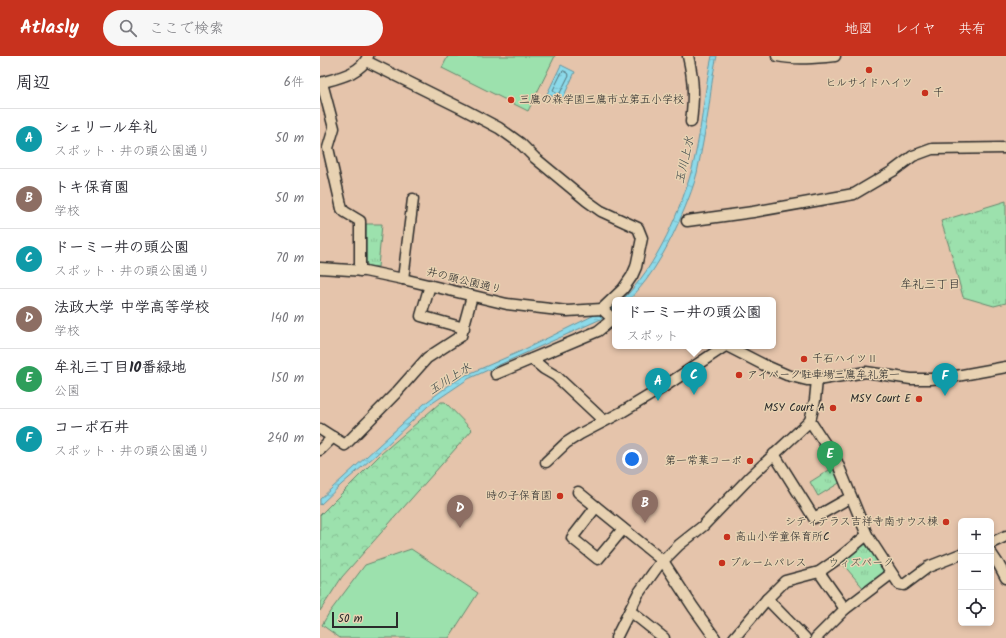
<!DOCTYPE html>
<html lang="ja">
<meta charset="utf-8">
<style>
body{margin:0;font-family:Kalam,"Klee One",sans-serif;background:#f7f7f7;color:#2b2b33}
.controls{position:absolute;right:12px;bottom:12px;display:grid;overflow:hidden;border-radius:6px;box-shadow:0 2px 6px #0003}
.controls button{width:36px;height:36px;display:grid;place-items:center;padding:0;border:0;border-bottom:1px solid #e1e1e2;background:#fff;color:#2b2b33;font:20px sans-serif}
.scale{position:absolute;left:12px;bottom:10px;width:66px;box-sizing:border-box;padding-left:4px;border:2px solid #2b2b2b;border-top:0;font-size:11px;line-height:14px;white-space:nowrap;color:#2b2b2b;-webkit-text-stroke:3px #e8d2b2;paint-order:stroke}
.you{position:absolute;left:312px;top:403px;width:14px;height:14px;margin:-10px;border:3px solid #fff;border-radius:50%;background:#1a73e8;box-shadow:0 0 0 6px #1a73e833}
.badge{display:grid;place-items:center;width:26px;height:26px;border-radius:50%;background:#c8321e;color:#fff;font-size:13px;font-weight:700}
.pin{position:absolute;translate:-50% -33px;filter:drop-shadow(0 1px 2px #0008)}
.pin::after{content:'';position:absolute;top:21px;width:14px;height:12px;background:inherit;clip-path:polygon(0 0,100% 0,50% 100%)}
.popup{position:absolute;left:292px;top:241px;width:164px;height:52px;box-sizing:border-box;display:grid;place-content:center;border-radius:6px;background:#fff;filter:drop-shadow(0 1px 3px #0005);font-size:13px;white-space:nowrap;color:#7c7c81}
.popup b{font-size:15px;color:#2b2b33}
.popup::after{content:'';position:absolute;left:50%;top:100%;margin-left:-8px;border:8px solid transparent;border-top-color:#fff}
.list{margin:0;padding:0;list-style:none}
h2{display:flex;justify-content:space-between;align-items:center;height:52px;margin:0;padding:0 16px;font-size:17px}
h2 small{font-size:13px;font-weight:400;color:#7c7c81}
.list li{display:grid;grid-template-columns:26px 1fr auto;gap:12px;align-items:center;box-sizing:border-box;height:60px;padding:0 16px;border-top:1px solid #e1e1e2}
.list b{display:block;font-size:15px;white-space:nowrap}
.list p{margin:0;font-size:13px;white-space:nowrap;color:#7c7c81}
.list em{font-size:13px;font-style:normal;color:#7c7c81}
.icon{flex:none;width:22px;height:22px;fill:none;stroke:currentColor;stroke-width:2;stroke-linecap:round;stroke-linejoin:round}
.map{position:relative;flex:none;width:686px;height:582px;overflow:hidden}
header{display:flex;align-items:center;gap:24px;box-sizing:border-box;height:56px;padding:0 20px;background:#c8321e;color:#fff}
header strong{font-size:19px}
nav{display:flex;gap:22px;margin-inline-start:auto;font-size:14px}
.search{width:280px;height:36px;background:#f7f7f7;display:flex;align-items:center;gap:10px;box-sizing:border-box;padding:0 14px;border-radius:22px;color:#7c7c81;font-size:15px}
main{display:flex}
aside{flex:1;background:#fff}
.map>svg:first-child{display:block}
.forest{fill:url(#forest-crowns);stroke:#64866c}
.park{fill:url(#park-tufts);stroke:#64866c}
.pitch{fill:#9ce1ad;stroke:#64866c}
.water{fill:url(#water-ripples);stroke:#65949e}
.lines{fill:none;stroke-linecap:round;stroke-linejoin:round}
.shore{stroke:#527177;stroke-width:1}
.street-casing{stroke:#2b2b2b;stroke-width:13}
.street{stroke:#e8d2b2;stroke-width:10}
.poi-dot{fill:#c8321e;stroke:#e8d2b2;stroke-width:1.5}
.labels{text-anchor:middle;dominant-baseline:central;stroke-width:3;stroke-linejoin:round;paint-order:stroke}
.poi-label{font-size:11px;fill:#2b2b2b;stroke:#e8d2b2;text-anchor:start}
.street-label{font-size:11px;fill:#2b2b2b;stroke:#e8d2b2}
.park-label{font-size:11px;fill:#3c463e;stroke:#e8d2b2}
.water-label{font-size:12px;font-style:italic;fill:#3a4548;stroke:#e8d2b2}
.neighbourhood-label{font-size:12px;fill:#2b2b2b;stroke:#e8d2b2}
</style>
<header>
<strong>Atlasly</strong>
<div class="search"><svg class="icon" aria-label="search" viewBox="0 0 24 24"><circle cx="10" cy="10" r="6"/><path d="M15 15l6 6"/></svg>ここで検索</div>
<nav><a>地図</a><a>レイヤ</a><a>共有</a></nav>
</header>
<main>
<aside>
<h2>周辺<small>6件</small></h2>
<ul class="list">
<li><span class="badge" style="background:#0f9aa8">A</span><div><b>シェリール牟礼</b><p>スポット · 井の頭公園通り</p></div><em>50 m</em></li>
<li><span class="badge" style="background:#8d6e63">B</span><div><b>トキ保育園</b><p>学校</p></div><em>50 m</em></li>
<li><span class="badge" style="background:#0f9aa8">C</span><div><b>ドーミー井の頭公園</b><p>スポット · 井の頭公園通り</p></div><em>70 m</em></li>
<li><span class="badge" style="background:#8d6e63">D</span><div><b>法政大学 中学高等学校</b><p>学校</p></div><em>140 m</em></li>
<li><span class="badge" style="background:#2e9e5b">E</span><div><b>牟礼三丁目10番緑地</b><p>公園</p></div><em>150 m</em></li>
<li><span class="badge" style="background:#0f9aa8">F</span><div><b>コーポ石井</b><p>スポット · 井の頭公園通り</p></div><em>240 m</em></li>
</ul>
</aside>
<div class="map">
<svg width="686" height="582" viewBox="0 0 686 582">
<defs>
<pattern id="forest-crowns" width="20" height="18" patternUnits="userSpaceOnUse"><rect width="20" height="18" fill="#9ce1ad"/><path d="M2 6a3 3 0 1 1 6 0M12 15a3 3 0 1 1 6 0" fill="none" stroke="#87c195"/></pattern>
<pattern id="park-tufts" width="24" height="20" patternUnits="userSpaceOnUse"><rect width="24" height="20" fill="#9ce1ad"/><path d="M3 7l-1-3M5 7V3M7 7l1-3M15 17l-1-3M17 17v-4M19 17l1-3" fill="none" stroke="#87c195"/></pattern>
<pattern id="water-ripples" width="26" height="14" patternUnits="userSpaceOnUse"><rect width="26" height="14" fill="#8cdaea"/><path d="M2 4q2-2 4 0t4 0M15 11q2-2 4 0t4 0" fill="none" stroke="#79bbc9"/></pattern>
</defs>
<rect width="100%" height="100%" fill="#e5c4ab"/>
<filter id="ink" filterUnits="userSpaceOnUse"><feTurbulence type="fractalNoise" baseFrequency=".025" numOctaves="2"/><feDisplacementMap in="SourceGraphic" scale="8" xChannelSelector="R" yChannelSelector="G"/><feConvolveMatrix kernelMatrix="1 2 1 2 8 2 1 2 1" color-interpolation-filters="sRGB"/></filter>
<g filter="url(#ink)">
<path class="forest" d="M121,346h4l27,28 -130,147 -22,34v-96l61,-61z"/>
<g class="park">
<path d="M686,145v102l-12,3 -31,-9 -13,-48 -9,-28z"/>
<path d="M46,168h16l-4,43 -10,-1 -2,-4z"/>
<path d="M514,411l7,15 -23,14 -8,-14z"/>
<path d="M542,487l3,1 21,28 -21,18 -24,-28z"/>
</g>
<g class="pitch">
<path d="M128,0h107l-27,55 -86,-43z"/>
<path d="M91,493l67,44 -29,45h-109l-18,-13 7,-12 36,-48z"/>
</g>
<g class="water">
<path d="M392,0h5c-5,19 -6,38 -9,57 -3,20 -7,40 -11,60 -3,12 -8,25 -13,37 -14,33 -30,65 -55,90h-7c34,-32 61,-93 72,-139 8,-34 10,-70 18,-105z"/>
<path d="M241,9l14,7 -13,28 -15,-6z"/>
<path d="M295,249v6l-14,8 -133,60 -40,27 -52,49 -34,29 -22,21v-6l104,-95 24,-18 16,-10 57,-25z"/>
</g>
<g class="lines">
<path class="shore" d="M244,15l4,2 1,2 -9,18 -2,1 -4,-2 -1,-2 9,-18z"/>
<g class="street-casing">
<g id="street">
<path d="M368,0c6,25 6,41 3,66"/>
<path d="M457,0c19,4 39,2 58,0"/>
<path d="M46,5l97,48 36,19 21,15 15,15 52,43 14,10 37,17 4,10 -6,29 -4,9 -9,13 -21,20"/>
<path d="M0,27c17,-5 41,-9 48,-27"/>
<path d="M2,27l12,45 -6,20 14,61 3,3 15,9v50"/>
<path d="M367,165l66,-9 101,-18 39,-23 20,-15 19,-7 74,-1"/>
<path d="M0,212l45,3 38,8 104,25 60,7 35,-2 11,10h2"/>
<path d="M83,223l10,-80"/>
<path d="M110,229l-9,31 43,12"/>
<path d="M407,290l37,19 23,10 20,5h10l49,-8 45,7h20l20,-2 55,-10"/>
<path d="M212,303l12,10 12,7 48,45"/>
<path d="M176,318l102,-43 15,-12"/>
<path d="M497,324l-2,20 -5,21 27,41 30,73"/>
<path d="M0,373l25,16 51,-52 31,-35 34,-22 11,-40"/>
<path d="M0,394l13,-13"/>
<path d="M454,398l40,64 37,-21"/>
<path d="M226,406l20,-19 14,-9 42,-22 40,-24 63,-42"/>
<path d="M258,436l85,69 30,46 22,31"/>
<path d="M276,451l-24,31 26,21 25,-30"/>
<path d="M671,487l15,-7"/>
<path d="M671,497l8,12 7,13"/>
<path d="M499,516l26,37"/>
<path d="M447,543l38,39"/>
<path d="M310,555l34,27"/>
<path d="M296,582l22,-44 20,-28 21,-21 24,-19 47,-49 60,-56"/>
<path d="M414,582l33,-39 18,-18 34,-9 20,-14 28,-23 32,49 5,1 24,-18 33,-13"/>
<path d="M496,582l29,-29 46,-35"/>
</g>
</g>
<use href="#street" class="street"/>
</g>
</g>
<g class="poi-dot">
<circle cx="549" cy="14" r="4"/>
<circle cx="605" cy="37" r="4"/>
<circle cx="191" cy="44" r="4"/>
<circle cx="484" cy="303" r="4"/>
<circle cx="419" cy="319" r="4"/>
<circle cx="599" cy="343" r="4"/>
<circle cx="513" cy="352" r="4"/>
<circle cx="430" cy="405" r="4"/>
<circle cx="240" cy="440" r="4"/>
<circle cx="626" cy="466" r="4"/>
<circle cx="407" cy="481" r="4"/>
<circle cx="402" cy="507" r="4"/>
</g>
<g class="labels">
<g class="poi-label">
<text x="549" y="27" text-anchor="middle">ヒルサイドハイツ</text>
<text x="613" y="37">千</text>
<text x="199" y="44">三鷹の森学園三鷹市立第五小学校</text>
<text x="492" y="303">千石ハイツⅡ</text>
<text x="427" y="319">アイパーク駐車場三鷹牟礼第一</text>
<text x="591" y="343" text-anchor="end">MSY Court E</text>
<text x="505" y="352" text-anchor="end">MSY Court A</text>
<text x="422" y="405" text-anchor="end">第一常葉コーポ</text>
<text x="232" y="440" text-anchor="end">時の子保育園</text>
<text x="618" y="466" text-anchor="end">シティテラス吉祥寺南サウス棟</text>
<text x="415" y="481">高山小学童保育所C</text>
<text x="410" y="507">ブルームパレス</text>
</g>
<g class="street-label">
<text transform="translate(144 225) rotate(14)">井の頭公園通り</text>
</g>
<g class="park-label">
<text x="541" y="507">ウィズパーク</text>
</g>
<g class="water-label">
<text transform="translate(365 104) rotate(-77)">玉川上水</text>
<text transform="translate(130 323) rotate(-32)">玉川上水</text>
</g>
<g class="neighbourhood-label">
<text x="610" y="228">牟礼三丁目</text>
</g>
</g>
</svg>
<div class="controls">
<button>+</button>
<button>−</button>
<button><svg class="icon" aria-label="locate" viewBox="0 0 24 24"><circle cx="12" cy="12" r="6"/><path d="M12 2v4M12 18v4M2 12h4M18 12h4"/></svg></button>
</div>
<div class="scale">50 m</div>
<div class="you"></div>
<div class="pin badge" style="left:338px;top:345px;background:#0f9aa8">A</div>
<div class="pin badge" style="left:325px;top:467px;background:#8d6e63">B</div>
<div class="pin badge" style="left:374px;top:339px;background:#0f9aa8">C</div>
<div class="popup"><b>ドーミー井の頭公園</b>スポット</div>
<div class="pin badge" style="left:140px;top:472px;background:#8d6e63">D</div>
<div class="pin badge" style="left:510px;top:418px;background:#2e9e5b">E</div>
<div class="pin badge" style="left:625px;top:340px;background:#0f9aa8">F</div>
</div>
</main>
